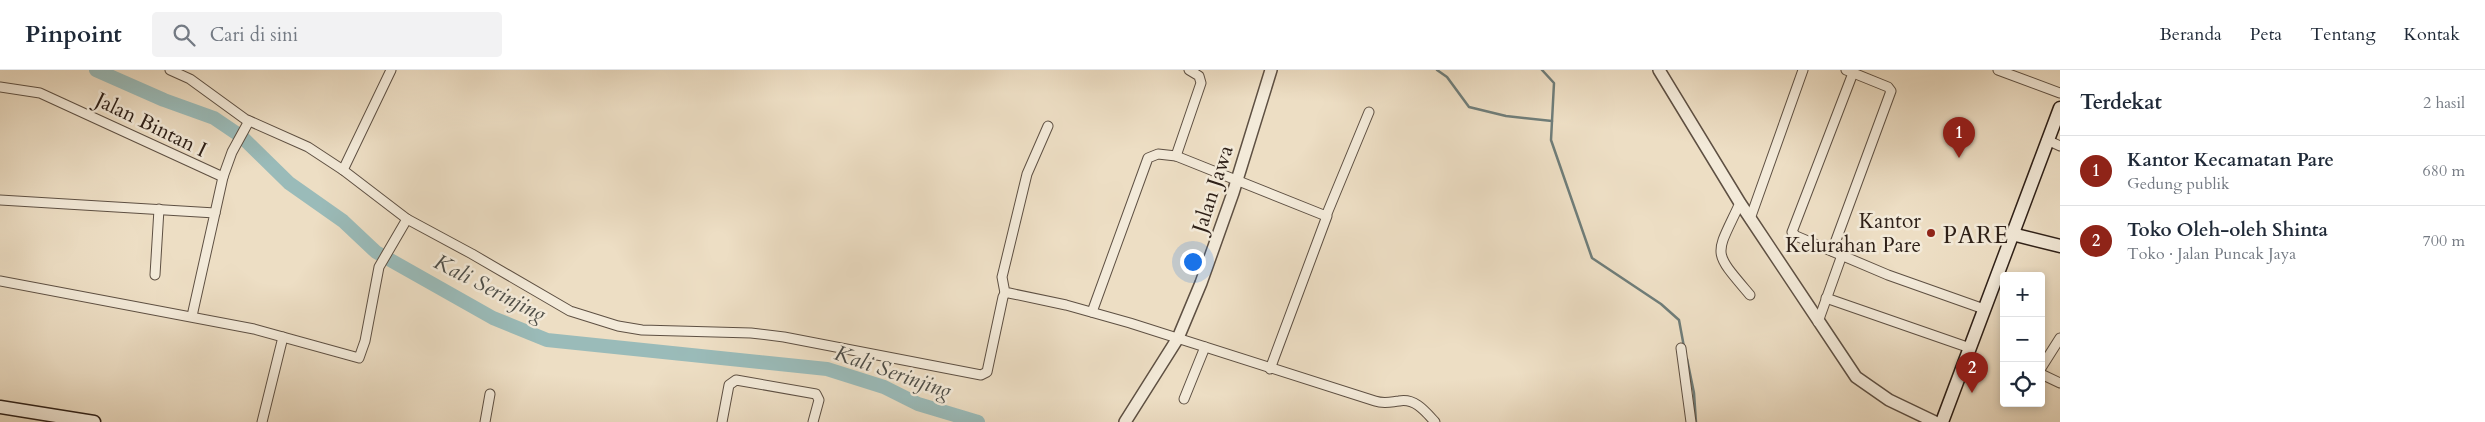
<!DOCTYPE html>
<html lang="id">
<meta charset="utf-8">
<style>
body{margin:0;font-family:Cardo,serif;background:#f2f2f3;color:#1f2937}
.controls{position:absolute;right:15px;bottom:15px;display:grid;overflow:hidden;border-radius:5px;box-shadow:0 2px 8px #0003}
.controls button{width:45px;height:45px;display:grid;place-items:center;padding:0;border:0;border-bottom:1px solid #e0e1e3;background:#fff;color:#1f2937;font:25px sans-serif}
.you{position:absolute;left:1192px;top:191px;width:18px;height:18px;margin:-12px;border:4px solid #fff;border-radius:50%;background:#1a73e8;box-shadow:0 0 0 8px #1a73e833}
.badge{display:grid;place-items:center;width:32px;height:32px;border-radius:50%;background:#8f2418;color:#fff;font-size:16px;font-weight:700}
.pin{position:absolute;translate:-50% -41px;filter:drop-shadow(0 1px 2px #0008)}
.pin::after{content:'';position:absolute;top:26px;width:18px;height:15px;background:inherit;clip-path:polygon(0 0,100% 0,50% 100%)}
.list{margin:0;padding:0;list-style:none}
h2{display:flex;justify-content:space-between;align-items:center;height:65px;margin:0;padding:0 20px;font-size:21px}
h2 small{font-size:16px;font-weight:400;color:#747a83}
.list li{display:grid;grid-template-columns:32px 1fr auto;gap:15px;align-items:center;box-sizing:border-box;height:70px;padding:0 20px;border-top:1px solid #e0e1e3}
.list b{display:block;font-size:19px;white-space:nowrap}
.list p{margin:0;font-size:16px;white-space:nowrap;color:#747a83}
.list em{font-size:16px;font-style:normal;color:#747a83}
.icon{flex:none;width:28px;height:28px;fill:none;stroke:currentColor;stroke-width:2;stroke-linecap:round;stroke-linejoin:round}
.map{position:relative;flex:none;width:2060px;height:352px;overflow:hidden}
header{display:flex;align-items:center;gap:30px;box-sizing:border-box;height:70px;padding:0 25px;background:#fff;border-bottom:1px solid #e0e1e3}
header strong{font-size:24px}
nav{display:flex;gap:28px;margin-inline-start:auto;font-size:18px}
.search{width:350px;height:45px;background:#f2f2f3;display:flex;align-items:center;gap:12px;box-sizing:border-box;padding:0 18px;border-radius:5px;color:#747a83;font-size:19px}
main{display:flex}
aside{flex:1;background:#fff}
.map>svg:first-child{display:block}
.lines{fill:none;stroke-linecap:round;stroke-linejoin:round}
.stream{stroke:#6f7d79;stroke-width:2.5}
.river{stroke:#9abbb9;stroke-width:14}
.minor-casing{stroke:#5e5043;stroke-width:11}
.tertiary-casing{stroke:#5e5043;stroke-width:14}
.secondary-casing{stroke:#2e2018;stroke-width:15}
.minor{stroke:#f3ead9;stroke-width:9}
.tertiary{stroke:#f3ead9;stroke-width:11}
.secondary{stroke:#f3ead9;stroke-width:12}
.poi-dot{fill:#8f2418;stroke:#f3ead9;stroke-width:2}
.labels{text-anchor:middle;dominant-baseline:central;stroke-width:5;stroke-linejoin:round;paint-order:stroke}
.street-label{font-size:21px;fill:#2e2018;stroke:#f3ead9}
.poi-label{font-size:21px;fill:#2e2018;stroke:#f3ead9;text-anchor:end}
.water-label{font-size:22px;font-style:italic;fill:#4e4e48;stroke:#f3ead9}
.quarter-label{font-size:24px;letter-spacing:1px;fill:#2e2018;stroke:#f3ead9}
</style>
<header>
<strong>Pinpoint</strong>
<div class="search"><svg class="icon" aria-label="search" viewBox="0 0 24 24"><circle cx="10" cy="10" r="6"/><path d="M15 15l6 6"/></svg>Cari di sini</div>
<nav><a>Beranda</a><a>Peta</a><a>Tentang</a><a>Kontak</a></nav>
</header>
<main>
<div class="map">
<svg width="2060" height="352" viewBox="0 0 2060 352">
<rect width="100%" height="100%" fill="#eddec4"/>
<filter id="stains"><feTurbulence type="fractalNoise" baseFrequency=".004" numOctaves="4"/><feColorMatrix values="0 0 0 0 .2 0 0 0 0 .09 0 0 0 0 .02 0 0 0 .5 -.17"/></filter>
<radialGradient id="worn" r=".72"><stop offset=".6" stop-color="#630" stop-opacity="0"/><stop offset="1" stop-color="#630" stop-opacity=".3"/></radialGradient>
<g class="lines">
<g class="stream">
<path d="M1437,0l10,7 22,30 37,9 46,5"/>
<path d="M1542,0l12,13 -3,57 41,118 69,46 18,16 5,27"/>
<path d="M1687,289l7,34 2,29"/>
</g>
<path class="river" d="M96,0l68,30 50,18 28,19 47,46 54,38 33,31 117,66 54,22 280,29 57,18 34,17 60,18"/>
<g class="minor-casing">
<g id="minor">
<path d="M170,0l20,9 55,40 63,28 35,23 64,49 65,35 98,57 48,15 24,4 109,3 33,4 197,38 6,-3 16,-75 2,-4h4l57,12 64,18 245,78c9,3 15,1 24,0 16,-3 26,10 36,21"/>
<path d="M1998,0l62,23"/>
<path d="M1853,3l-61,159 4,4 92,39 96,34"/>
<path d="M0,17l40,6 183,84 -8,36"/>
<path d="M2047,70l13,6"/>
<path d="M1176,86l25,-73 -2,-7 -10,-6"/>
<path d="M343,100l48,-100"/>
<path d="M223,107l9,-25 17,-31"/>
<path d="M0,130l215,13 -23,103"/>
<path d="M1740,133c-25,54 -29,46 10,92"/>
<path d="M1750,149l53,-149"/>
<path d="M1832,181l59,-160 -3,-4 -42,-17"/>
<path d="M155,205l4,-66"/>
<path d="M0,211l254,48 105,29 6,-17 14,-74 28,-48"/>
<path d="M1005,223l-3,-16 2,-8 23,-95 21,-48"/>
<path d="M1826,228l144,50"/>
<path d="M1092,242l56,-154 10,-4 18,2 150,60 43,-104"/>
<path d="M1818,252l24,-67"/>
<path d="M1681,278l10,74"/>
<path d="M2041,298l19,-30"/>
<path d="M1270,299l57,-153"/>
<path d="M2041,304l19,9"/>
<path d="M1184,329l21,-52"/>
<path d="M262,352l21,-85"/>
<path d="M485,352l5,-28"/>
<path d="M722,352l7,-37 7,-5 80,14 3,6 -6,22"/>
</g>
</g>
<g class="tertiary-casing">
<g id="tertiary">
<path d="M1659,0l81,133 116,174 33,23 46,22"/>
<path d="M1125,352l53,-84 23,-55 32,-90 38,-123"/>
</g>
</g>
<g class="secondary-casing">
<g id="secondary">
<path d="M2012,164l48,12"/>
<path d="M0,337l94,15"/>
<path d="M1942,352l118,-314"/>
</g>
</g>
<use href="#minor" class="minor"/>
<use href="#tertiary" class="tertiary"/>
<use href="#secondary" class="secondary"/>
</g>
<circle class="poi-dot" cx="1931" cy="163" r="5"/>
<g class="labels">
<g class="street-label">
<text transform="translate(151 55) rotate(26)">Jalan Bintan I</text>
<text transform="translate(1213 119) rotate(-72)">Jalan Jawa</text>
</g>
<g class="poi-label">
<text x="1921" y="151">Kantor<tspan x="1921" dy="24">Kelurahan Pare</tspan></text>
</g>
<g class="water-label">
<text transform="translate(490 218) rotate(27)">Kali Serinjing</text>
<text transform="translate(893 302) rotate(19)">Kali Serinjing</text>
</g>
<g class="quarter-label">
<text x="1976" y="165">PARE</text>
</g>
</g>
<rect width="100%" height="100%" filter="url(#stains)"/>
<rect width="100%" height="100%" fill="url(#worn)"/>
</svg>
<div class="controls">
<button>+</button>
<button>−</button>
<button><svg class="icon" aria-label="locate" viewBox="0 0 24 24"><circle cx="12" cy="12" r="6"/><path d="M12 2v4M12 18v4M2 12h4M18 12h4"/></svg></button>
</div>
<div class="you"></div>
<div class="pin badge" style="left:1959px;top:88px">1</div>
<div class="pin badge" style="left:1972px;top:323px">2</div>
</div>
<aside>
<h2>Terdekat<small>2 hasil</small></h2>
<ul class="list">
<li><span class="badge">1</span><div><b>Kantor Kecamatan Pare</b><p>Gedung publik</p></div><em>680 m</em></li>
<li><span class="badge">2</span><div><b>Toko Oleh-oleh Shinta</b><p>Toko · Jalan Puncak Jaya</p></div><em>700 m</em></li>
</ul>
</aside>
</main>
